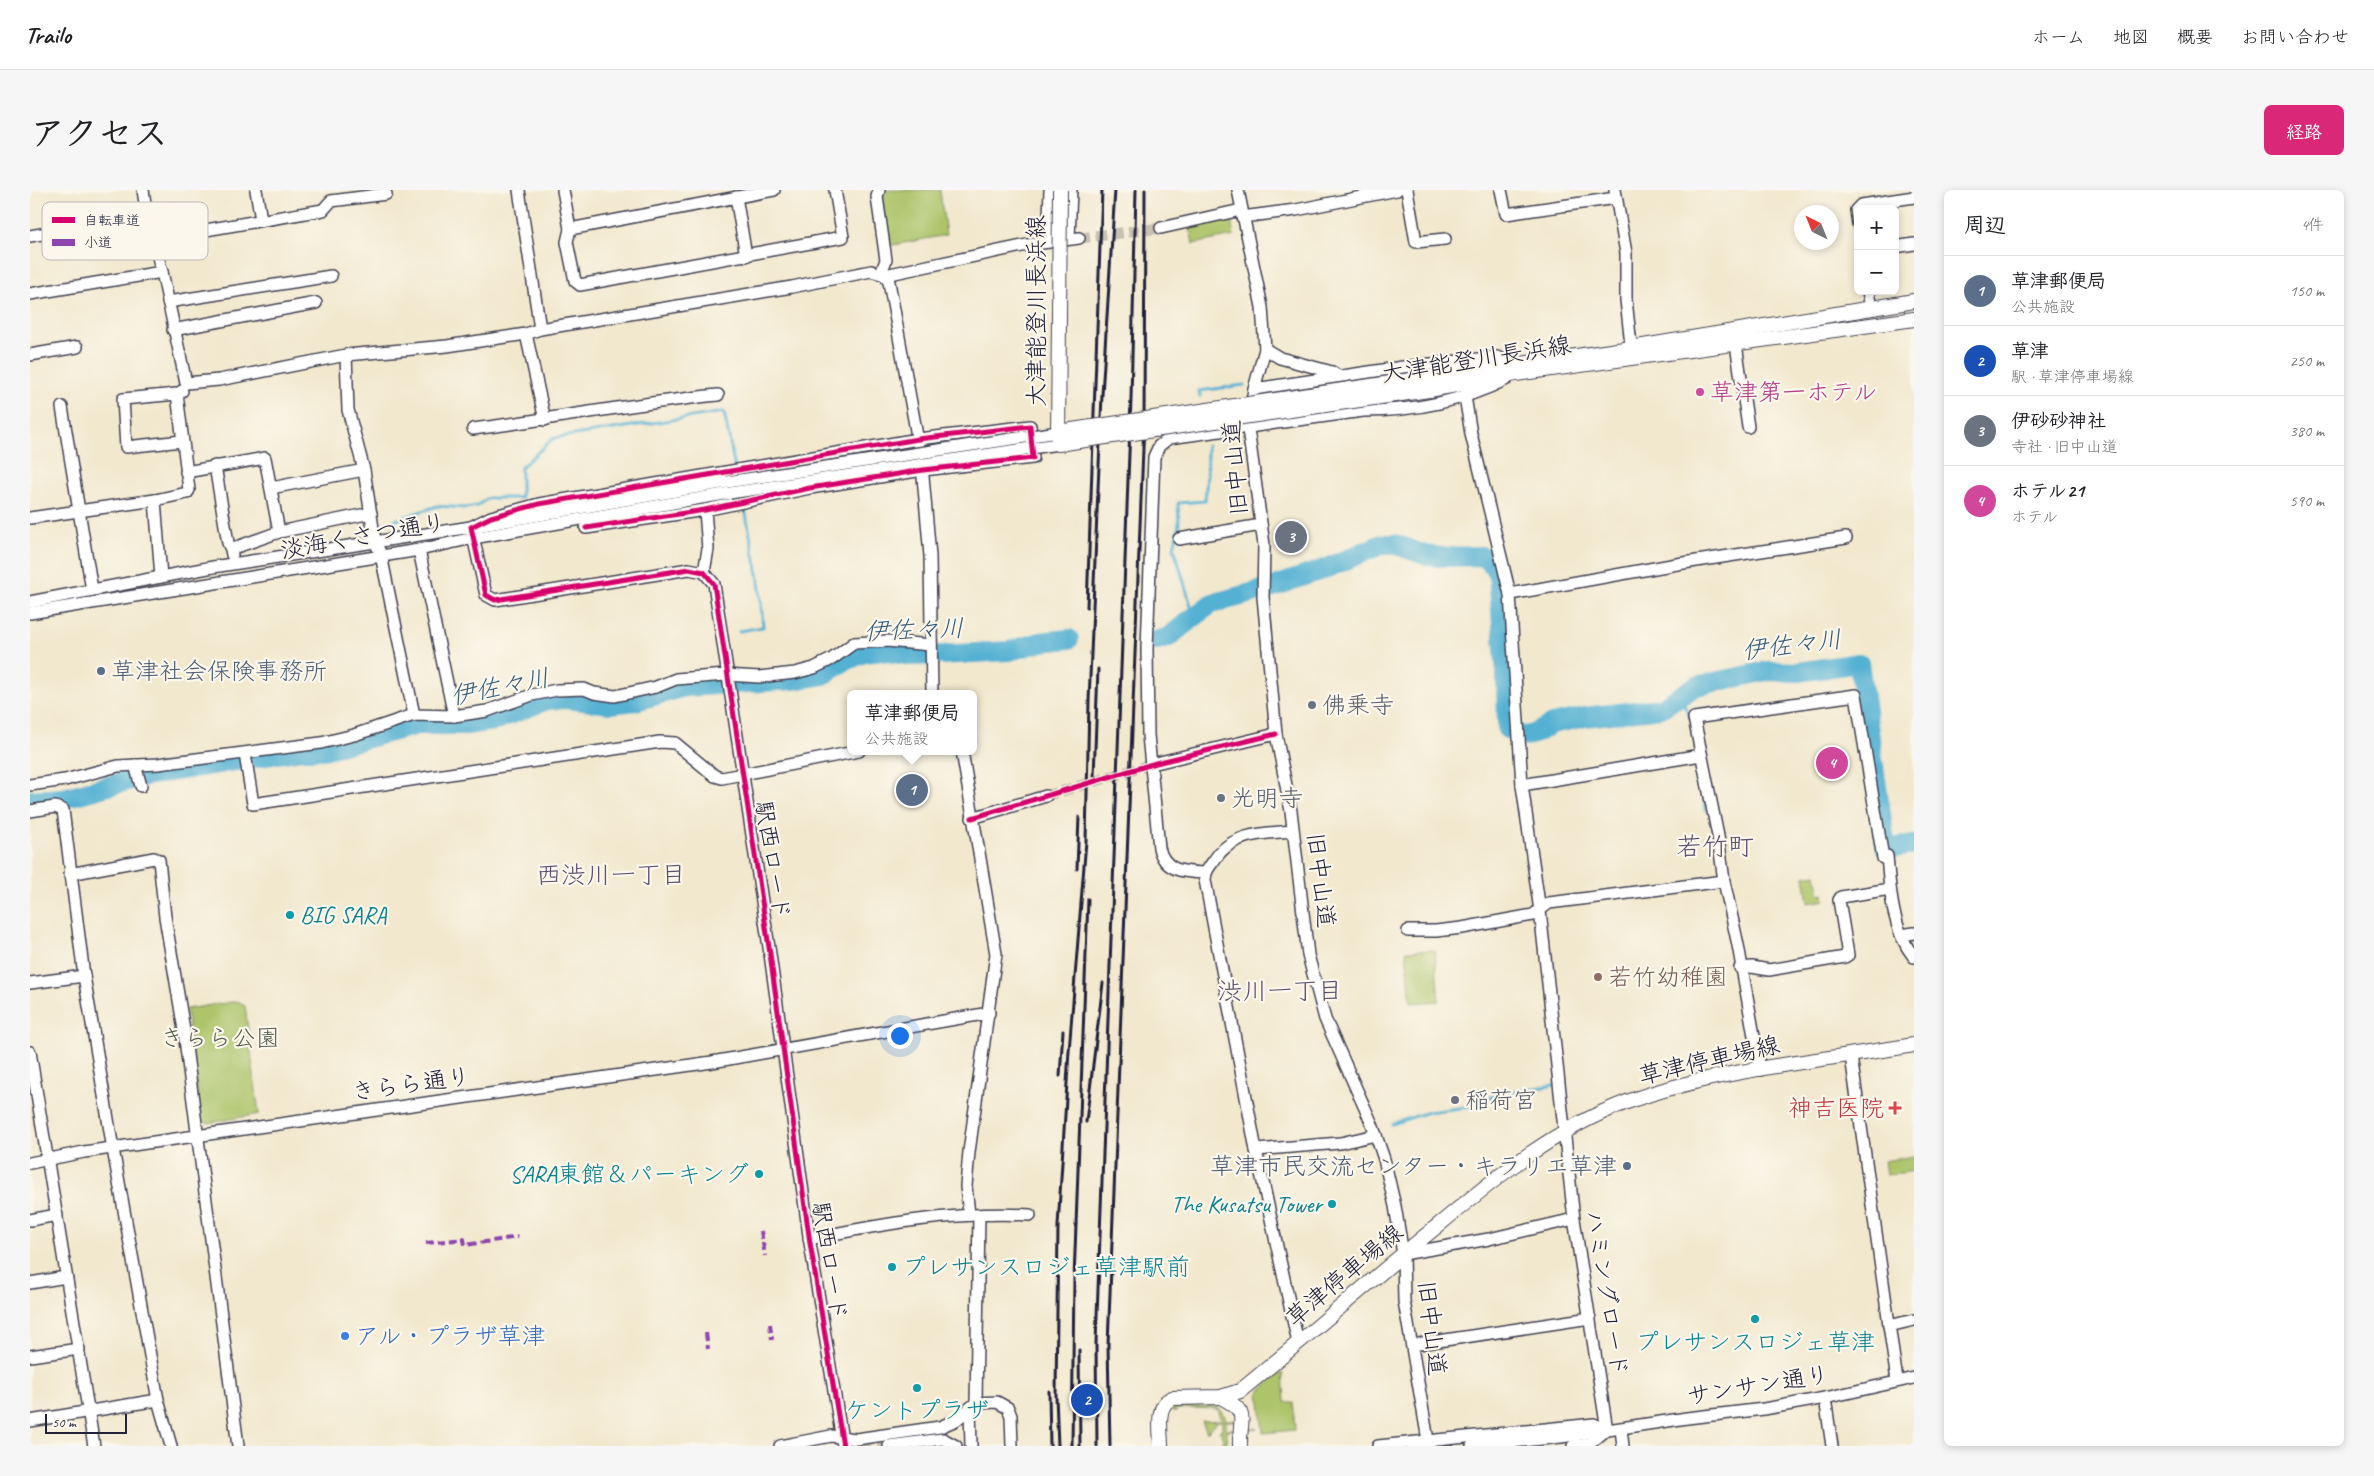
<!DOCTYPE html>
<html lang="ja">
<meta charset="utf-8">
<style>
body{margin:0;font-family:Caveat,"Klee One",sans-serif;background:#f6f6f6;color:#202124}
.controls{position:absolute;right:15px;top:15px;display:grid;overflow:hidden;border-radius:8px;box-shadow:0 2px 8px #0003}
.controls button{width:45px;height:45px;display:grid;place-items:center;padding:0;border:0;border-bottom:1px solid #e0e0e0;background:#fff;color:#202124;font:25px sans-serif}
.compass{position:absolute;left:1764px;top:15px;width:45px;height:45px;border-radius:50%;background:#fff;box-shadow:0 2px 8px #0003;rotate:317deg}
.scale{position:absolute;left:15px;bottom:12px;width:82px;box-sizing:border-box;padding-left:5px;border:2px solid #22223b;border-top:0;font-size:14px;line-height:18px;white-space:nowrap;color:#22223b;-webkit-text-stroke:4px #fbf7ec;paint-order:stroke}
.you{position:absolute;left:869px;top:845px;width:18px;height:18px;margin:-12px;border:4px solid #fff;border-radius:50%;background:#1a73e8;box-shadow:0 0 0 8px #1a73e833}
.badge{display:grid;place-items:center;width:32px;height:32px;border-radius:50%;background:#db2777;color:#fff;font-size:16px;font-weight:700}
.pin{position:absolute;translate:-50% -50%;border:2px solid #fff;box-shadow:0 1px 5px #0006}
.popup{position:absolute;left:817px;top:500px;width:130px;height:65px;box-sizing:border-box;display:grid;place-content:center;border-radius:8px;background:#fff;filter:drop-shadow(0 1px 4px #0005);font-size:16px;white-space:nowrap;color:#757577}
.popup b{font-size:19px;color:#202124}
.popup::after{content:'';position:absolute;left:50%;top:100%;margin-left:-10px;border:10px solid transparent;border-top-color:#fff}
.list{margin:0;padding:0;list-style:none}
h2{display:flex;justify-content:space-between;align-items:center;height:65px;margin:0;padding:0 20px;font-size:21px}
h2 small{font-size:16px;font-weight:400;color:#757577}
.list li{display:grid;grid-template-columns:32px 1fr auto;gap:15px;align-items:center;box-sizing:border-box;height:70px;padding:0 20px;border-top:1px solid #e0e0e0}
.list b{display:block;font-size:19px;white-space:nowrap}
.list p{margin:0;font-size:16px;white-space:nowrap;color:#757577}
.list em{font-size:16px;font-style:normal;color:#757577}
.map{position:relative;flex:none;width:1884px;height:1256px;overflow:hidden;border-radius:8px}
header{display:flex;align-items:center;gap:30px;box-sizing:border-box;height:70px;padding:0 25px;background:#fff;border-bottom:1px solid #e0e0e0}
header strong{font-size:24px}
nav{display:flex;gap:28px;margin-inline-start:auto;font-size:18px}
.intro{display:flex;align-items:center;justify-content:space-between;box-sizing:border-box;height:120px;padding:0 30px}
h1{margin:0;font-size:35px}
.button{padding:12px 22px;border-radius:8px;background:#db2777;color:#fff;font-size:18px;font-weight:700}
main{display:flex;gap:30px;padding:0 30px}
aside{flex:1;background:#fff;border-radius:8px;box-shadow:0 2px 8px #0003}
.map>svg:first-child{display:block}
.green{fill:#adc46a;stroke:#687352}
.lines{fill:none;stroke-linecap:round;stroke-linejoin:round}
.stream{stroke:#55b1d3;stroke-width:3}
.river{stroke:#55b1d3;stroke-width:20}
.minor-tunnel{stroke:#c8c0b1;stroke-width:11;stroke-dasharray:11 5.5;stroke-linecap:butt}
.minor-casing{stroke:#414051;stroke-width:14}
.major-casing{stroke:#414051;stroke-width:16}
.minor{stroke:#fff;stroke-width:11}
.major{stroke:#fff;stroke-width:14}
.rail{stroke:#22223b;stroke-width:3}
.minor-bridge-casing{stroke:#414051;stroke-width:14;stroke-linecap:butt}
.major-bridge-casing{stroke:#414051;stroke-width:16;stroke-linecap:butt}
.minor-bridge{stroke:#fff;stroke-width:11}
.major-bridge{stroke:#fff;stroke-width:14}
.quiet{stroke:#8e44ad;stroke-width:4;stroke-dasharray:8 4;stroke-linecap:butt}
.cycleway-casing{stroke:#fbf7ec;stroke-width:8}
.cycleway{stroke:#d6006c;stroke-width:5}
.hotel-dot{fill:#d1479c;stroke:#fbf7ec;stroke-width:2}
.service-dot{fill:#5c6f8a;stroke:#fbf7ec;stroke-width:2}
.worship-dot{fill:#6b7280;stroke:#fbf7ec;stroke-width:2}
.culture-dot{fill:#0f9aa8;stroke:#fbf7ec;stroke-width:2}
.education-dot{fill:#8d6e63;stroke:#fbf7ec;stroke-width:2}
.health-dot{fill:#e0444e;stroke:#fbf7ec;stroke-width:2}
.shop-dot{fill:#3f7fe0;stroke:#fbf7ec;stroke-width:2}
.labels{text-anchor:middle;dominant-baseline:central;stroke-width:4.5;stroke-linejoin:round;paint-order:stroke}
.street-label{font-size:24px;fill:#22223b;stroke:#fbf7ec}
.hotel-label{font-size:24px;fill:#b23c85;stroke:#fbf7ec;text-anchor:start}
.service-label{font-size:24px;fill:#4e5e75;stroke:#fbf7ec;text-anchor:start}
.worship-label{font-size:24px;fill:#5b616d;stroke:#fbf7ec;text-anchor:start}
.culture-label{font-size:24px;fill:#0d838f;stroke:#fbf7ec;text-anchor:start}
.education-label{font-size:24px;fill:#785e54;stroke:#fbf7ec;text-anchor:start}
.park-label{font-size:24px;fill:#535b4b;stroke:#fbf7ec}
.health-label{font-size:24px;fill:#be3a42;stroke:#fbf7ec;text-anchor:end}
.shop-label{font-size:24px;fill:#366cbe;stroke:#fbf7ec;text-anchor:start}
.water-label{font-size:25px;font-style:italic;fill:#365b78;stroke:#fbf7ec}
.neighbourhood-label{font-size:25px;fill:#5a516f;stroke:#fbf7ec}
.quarter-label{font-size:26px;fill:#5a516f;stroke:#fbf7ec}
.key{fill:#fbf7ec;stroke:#bab7b7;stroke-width:1}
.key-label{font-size:14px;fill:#22223b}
</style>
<header>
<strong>Trailo</strong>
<nav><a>ホーム</a><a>地図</a><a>概要</a><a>お問い合わせ</a></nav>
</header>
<div class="intro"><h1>アクセス</h1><a class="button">経路</a></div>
<main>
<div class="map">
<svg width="1884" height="1256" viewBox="0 0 1884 1256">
<rect width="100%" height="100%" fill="#fbf7ec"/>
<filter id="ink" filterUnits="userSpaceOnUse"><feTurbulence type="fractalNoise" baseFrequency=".02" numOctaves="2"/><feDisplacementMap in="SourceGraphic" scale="10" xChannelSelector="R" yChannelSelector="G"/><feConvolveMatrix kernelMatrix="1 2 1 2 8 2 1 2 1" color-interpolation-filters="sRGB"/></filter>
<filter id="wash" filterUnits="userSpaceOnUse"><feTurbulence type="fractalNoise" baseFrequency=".0096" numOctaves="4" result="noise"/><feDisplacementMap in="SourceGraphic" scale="20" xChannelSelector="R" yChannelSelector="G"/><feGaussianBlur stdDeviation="1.12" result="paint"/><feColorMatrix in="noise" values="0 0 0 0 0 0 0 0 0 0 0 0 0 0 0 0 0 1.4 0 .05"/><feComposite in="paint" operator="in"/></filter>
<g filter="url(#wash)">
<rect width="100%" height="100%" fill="#f2e8ce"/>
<g class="green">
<path d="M855,0h55l6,45 -58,11 -5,-40z"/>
<path d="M1198,28l3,1 3,17 -41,8 -3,-17z"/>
<path d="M1786,684l4,21 4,-1 1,6 -17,3 -4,-27z"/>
<path d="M1405,760l4,51 -28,2 -5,-52z"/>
<path d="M208,811l7,5 14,108 -51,9 -7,-3 -15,-111z"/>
<path d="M1884,966v15l-28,4 -2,-14z"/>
<path d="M1253,1182l2,30h8l2,28 -32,3 -4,-42z"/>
<path d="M1186,1216l7,6 3,8h27l-27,1v8h32l-31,1 -1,16h-3l-1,-15h-3l3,-2v-8h-5l-10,11 -5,-11 20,-1 -4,-10 -6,-2 -35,1 -1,3 -5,-2 6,-3z"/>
</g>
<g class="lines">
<g class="stream">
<path d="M146,176l4,22"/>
<path d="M1170,206l-1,-5 45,-6"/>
<path d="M357,333l50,-17 29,2 11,-2 11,-8h33v-31l33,-29 170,-26 11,57"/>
<path d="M1164,426l-20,-68 5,-24 -1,-21 27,-2 2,-26v-29"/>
<path d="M709,441l24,-4 -4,-47 -15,-76"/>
<path d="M1647,506l9,12 4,10"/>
<path d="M1672,593l4,27"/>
<path d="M1362,934l36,-12 47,-6 13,-8 12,-4 55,-9"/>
</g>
<g class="river">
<path d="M1126,451l11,-3 44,-34 59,-16 57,-20 55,-24h12l31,11 14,2 42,-1 9,5 8,13 8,100 1,55 7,1"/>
<path d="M1495,546l9,-2 18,-10 33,-7 76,-9 35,-22 71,-15 31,1 61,-9 27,186 28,-4"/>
<path d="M0,610l34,-2 81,-22 157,-26h21l94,-25h49l28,-4 53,-21 17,-1 47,5 25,-3 49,-14 109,-7 30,-5 19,-13 21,-9 17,-2 30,5 31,-1 67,-4 32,-9 28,-3"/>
</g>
</g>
</g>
<g filter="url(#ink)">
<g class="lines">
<g class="minor-tunnel">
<path d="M1049,48l82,-10"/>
<path d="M1016,606l110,-33"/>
<path d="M814,1256l75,-9"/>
</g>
<g class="minor-casing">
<g id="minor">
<path d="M113,0l4,26 15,56 24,111 33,-3 127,-25 101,-9 79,-12 14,-5 252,-42 79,-16 14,4 142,-30 52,-7"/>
<path d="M226,0l5,30"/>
<path d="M489,0l21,139"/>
<path d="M533,0l7,39 -3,13 8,39 5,4 263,-48 -8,-47"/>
<path d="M849,0l-2,7 9,63 -5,13"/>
<path d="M1020,0l-1,27 3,24"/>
<path d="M1208,0l24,117 3,42 -11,40 -6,40 16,116 -1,52 13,137 15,77 17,144 17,64 47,105 12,35 11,47 8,48 1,47 25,145"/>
<path d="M1377,0l9,52 29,-3"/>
<path d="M1471,0l5,24 110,-16"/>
<path d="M1585,0l11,63v47l6,54"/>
<path d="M706,7l10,59"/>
<path d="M1212,27l54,-7 101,-20"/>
<path d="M1828,34l-2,-14 5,-5 53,-8"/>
<path d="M1131,38l80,-18"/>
<path d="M540,39l204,-39"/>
<path d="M0,46l117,-20"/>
<path d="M1039,48l2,-48"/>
<path d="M123,49l170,-29 8,-9 55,-7"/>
<path d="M1865,57l19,-3"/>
<path d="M855,85l4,7 30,165"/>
<path d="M1838,101l3,18"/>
<path d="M0,104l132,-22"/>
<path d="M138,112l163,-26"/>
<path d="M143,140l143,-27"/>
<path d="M496,144l19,86"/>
<path d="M1706,154l12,83"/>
<path d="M1235,159l15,9 52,14 6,4"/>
<path d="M0,165l47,-8"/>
<path d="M316,165l2,55 16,60 11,71 6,14 33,160"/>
<path d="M1224,199l149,-22 94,-10 18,7"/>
<path d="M1435,206l6,38 39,160 12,191 18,126 34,308 33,211"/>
<path d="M32,217l30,183"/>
<path d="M443,239c81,-10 162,-26 245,-34"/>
<path d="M152,251l-56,6 -3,-48 54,-5 5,-3"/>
<path d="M892,275l8,91 2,138"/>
<path d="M185,276l13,77 3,6 1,6"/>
<path d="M156,282l79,-14 14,74"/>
<path d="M241,298l93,-18"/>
<path d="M125,310l6,77"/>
<path d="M0,328l125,-18 32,-7 2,-3 -12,-96"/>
<path d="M556,338l119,-18 105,-22 113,-18 110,-12 -3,-32 -112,13 -379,65 -48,13 -20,10 15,68 9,5 194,-31 15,3 10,12 56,370 40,289 33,203"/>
<path d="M1149,349l82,-14"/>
<path d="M201,359l48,-17 92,-19"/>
<path d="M389,360l35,166"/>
<path d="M674,382l4,-23 -3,-39"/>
<path d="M1480,404l167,-30 169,-26"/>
<path d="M0,412l183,-35 258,-40 256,-45"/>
<path d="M0,423l389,-63 54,-12 257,-45"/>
<path d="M932,561l34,203 -27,198 -3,34 3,29"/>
<path d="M215,564l8,50 407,-62 15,1 40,33 7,2 137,-27"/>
<path d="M1126,573l120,-29"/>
<path d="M105,575l6,21"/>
<path d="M0,595l35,-5 53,-14 40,-2 163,-21 33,-8 60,-20 40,1 33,-5 45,-16 25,-5 27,-1 10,4 21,3 41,-9 20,-8 50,-4 33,2 36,-4 19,-5 18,-9 22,-16 33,-2 44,4"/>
<path d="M1492,595l179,-30"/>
<path d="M0,621l25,-4 8,3 21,166 29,173 45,251 13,46"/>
<path d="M942,628l74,-22"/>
<path d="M1263,641c-29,2 -61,2 -78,28 -5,7 -10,12 -10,21l51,270 42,193"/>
<path d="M1175,683c-21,-1 -40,-1 -46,-25l-11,-113 -1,-86 7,-192 5,-11 10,-8 194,-27c49,0 100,-10 144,-32"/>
<path d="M40,684l84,-16 5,2 6,57 18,107 55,422"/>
<path d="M1378,741h28l26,-3 71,-13 16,-12 175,-22"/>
<path d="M1871,745l13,-2"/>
<path d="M1710,778l12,-1 17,3 76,-13 3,-2 -9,-55 2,-3 49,-8"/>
<path d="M0,793l54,-7"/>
<path d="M0,862l64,394"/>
<path d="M1821,866l46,325"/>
<path d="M1730,880l-22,-125 -14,-64 -6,-45 -24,-118 162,-23 27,163 4,-2c3,34 5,74 27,101"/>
<path d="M1226,960l84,-7 36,-8"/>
<path d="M0,973l54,-11 628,-90 277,-49"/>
<path d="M0,1030l27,-5"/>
<path d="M779,1049c72,-15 147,-28 221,-24"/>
<path d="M1373,1064l86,-15 85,-20"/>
<path d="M0,1093l36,-6"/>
<path d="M1859,1136l25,-6"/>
<path d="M1382,1155l178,-27"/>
<path d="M0,1166l49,-7"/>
<path d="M1795,1208l7,48"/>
<path d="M946,1213l3,-188"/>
<path d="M946,1213l21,-1 11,6 3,8 1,30"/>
<path d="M940,1218l1,38"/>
<path d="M0,1231l128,-21"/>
<path d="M1591,1239l2,17"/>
<path d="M750,1256l51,-10 25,3 84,-12 16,-7 20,-17"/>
<path d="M859,1256l54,-7 13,7"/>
<path d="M1348,1256l216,-22 13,6"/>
<path d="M1442,1256l89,-9 126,-19 77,-9 61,-11 89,-20"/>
<path d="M1543,1256l16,-2 16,-13"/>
</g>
</g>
<g class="major-casing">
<g id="major">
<path d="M1395,188l206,-30 283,-47"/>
<path d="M1399,200l87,-16 398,-55"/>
<path d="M1191,1207c30,16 18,21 19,49"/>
<path d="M1131,1256c0,-15 -6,-41 11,-48l49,-1 19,-6c68,-55 133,-113 201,-168 58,-48 114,-94 186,-121 91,-33 192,-41 287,-57"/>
</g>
</g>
<use href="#minor" class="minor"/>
<use href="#major" class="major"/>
<g class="rail">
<path d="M1057,417l15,-417"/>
<path d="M1064,586l4,-107"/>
<path d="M1047,679l2,-52"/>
<path d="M1030,886l3,-45"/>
<path d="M1056,932l17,-139"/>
<path d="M1049,1160l1,96"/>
<path d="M1019,1201l1,55"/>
<path d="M1028,1256l-2,-50 2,-170 11,-175 17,-210 3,-140 13,-306 13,-205"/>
<path d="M1042,1256l2,-167 14,-380"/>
<path d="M1067,1256l-1,-103 35,-944 5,-209"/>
<path d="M1080,1256l-2,-101 36,-922 1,-233"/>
</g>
<g class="minor-bridge-casing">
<g id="minor-bridge">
<path d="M697,292l331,-50"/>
<path d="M700,303l328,-49"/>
</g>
</g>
<g class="major-bridge-casing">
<g id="major-bridge">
<path d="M1030,0l-2,254 371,-54"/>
<path d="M1028,242l367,-54"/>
</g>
</g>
<use href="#minor-bridge" class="minor-bridge"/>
<use href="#major-bridge" class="major-bridge"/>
<g class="quiet">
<path d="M731,1041l4,25"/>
<path d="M396,1053l38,-4 1,6 53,-8"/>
<path d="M740,1134l2,16"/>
<path d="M676,1143l2,16"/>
</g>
<g class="cycleway-casing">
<g id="cycleway">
<path d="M556,338l119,-18 105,-22 113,-18 110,-12 -3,-32 -112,13 -379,65 -48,13 -20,10 15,68 9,5 194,-31 15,3 10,12 56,370 40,289 33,203"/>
<path d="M942,628l184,-55 120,-29"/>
</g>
</g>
<use href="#cycleway" class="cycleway"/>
</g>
</g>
<circle class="hotel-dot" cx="1670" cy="202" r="5"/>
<g class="service-dot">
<circle cx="71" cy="481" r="5"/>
<circle cx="1597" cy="976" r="5"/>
</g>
<g class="worship-dot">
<circle cx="1282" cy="515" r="5"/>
<circle cx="1191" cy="608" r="5"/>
<circle cx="1425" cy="910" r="5"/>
</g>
<g class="culture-dot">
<circle cx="260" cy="725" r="5"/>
<circle cx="729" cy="984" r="5"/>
<circle cx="1302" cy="1014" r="5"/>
<circle cx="862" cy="1077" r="5"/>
<circle cx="1725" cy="1129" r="5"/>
<circle cx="887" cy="1198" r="5"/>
</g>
<circle class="education-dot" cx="1568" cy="787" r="5"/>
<path class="health-dot" d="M1862.5 910.5h5v5h5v5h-5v5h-5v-5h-5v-5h5z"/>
<circle class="shop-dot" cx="315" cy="1146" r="5"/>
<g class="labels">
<g class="street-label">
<text transform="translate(1006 121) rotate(-90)">大津能登川長浜線</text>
<text transform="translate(1446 169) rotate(-9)">大津能登川長浜線</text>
<text transform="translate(1205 278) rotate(-95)">旧中山道</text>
<text transform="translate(333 346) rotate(-10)">淡海くさつ通り</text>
<text transform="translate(743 670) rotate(81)">駅西ロード</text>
<text transform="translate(1291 690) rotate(83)">旧中山道</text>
<text transform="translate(1679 870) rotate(-13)">草津停車場線</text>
<text transform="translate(381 894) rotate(-8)">きらら通り</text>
<text transform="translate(800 1071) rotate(81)">駅西ロード</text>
<text transform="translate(1314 1085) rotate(-40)">草津停車場線</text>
<text transform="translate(1577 1103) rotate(81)">ハミングロード</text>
<text transform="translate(1402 1138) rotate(83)">旧中山道</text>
<text transform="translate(1728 1195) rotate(-9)">サンサン通り</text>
</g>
<g class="hotel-label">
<text x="1680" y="202">草津第一ホテル</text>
</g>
<g class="service-label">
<text x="81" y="481">草津社会保険事務所</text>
<text x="1587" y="976" text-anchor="end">草津市民交流センター・キラリエ草津</text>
</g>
<g class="worship-label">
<text x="1292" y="515">佛乗寺</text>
<text x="1201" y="608">光明寺</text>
<text x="1435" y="910">稲荷宮</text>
</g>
<g class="culture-label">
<text x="270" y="725">BIG SARA</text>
<text x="719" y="984" text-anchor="end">SARA東館＆パーキング</text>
<text x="1292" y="1014" text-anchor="end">The Kusatsu Tower</text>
<text x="872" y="1077">プレサンスロジェ草津駅前</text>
<text x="1725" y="1152" text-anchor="middle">プレサンスロジェ草津</text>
<text x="887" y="1220" text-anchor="middle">ケントプラザ</text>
</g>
<g class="education-label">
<text x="1578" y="787">若竹幼稚園</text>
</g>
<g class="park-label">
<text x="190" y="848">きらら公園</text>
</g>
<g class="health-label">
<text x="1854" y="918">神吉医院</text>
</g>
<g class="shop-label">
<text x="325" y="1146">アル・プラザ草津</text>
</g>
<g class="water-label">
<text transform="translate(884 440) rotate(-2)">伊佐々川</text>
<text transform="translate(1762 455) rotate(-7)">伊佐々川</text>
<text transform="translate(470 497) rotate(-11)">伊佐々川</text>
</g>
<g class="neighbourhood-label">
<text x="581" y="685">西渋川一丁目</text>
<text x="1250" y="801">渋川一丁目</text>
</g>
<g class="quarter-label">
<text x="1685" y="656">若竹町</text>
</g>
</g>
<rect x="12" y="12" width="166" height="58" rx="8" class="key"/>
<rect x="22" y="27" width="23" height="6" fill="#d6006c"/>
<rect x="22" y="49" width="23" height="7" fill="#8e44ad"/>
<g class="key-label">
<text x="54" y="35">自転車道</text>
<text x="54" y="57">小道</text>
</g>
</svg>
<div class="controls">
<button>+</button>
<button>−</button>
</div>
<svg class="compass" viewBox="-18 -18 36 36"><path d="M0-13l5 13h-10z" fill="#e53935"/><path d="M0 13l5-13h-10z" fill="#757577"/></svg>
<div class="scale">50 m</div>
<div class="you"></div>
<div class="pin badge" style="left:882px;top:600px;background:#5c6f8a">1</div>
<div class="popup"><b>草津郵便局</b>公共施設</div>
<div class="pin badge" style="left:1057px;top:1210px;background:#1a4fb4">2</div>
<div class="pin badge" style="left:1261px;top:347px;background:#6b7280">3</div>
<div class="pin badge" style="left:1802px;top:573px;background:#d1479c">4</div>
</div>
<aside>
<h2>周辺<small>4件</small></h2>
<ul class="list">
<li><span class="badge" style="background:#5c6f8a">1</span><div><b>草津郵便局</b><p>公共施設</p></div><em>150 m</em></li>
<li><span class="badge" style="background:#1a4fb4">2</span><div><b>草津</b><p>駅 · 草津停車場線</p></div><em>250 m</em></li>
<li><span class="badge" style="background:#6b7280">3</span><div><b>伊砂砂神社</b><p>寺社 · 旧中山道</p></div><em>380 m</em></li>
<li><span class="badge" style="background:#d1479c">4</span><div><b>ホテル21</b><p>ホテル</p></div><em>590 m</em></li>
</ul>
</aside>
</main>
